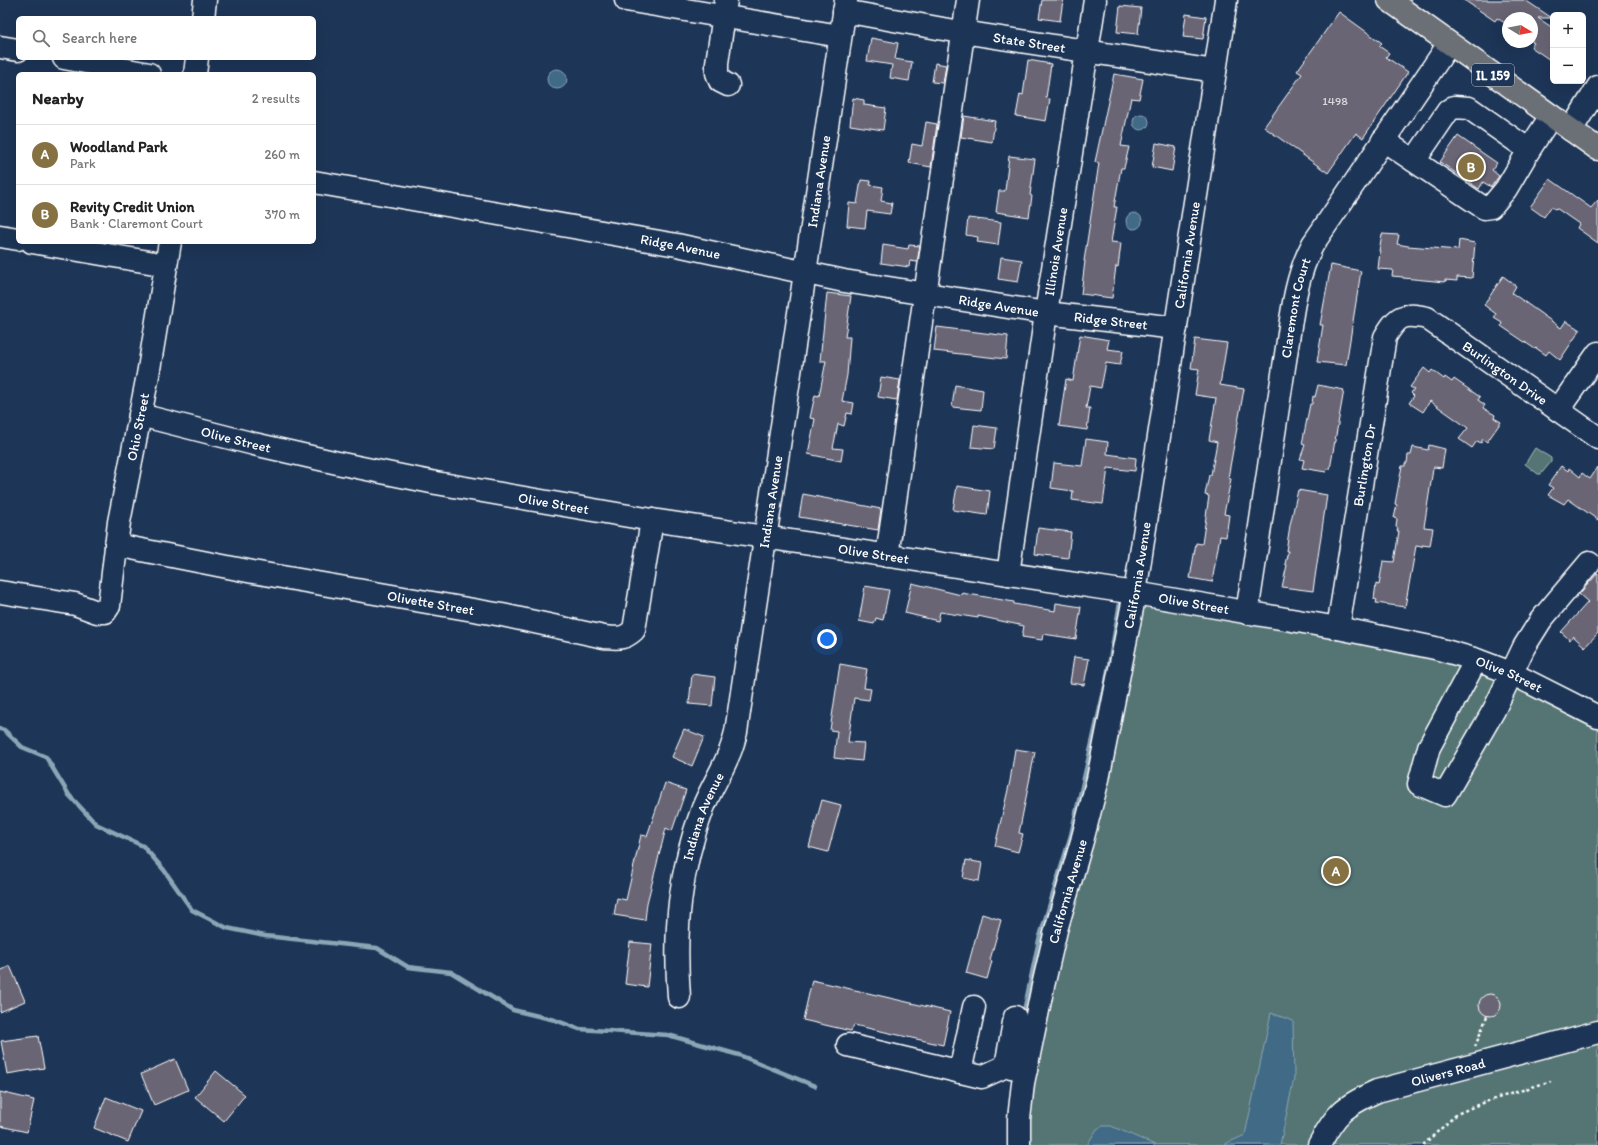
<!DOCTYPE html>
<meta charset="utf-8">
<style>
body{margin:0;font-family:Itim,sans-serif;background:#f6f6f6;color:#222}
.controls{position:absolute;right:12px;top:12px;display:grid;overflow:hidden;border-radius:6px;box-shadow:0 4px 16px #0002}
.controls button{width:36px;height:36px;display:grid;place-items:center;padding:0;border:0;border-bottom:1px solid #e0e0e0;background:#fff;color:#222;font:20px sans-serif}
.compass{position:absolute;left:1502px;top:12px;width:36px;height:36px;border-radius:50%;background:#fff;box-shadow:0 4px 16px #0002;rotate:100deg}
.you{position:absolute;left:827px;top:639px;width:14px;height:14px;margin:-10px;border:3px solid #fff;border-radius:50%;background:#1a73e8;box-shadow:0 0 0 6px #1a73e833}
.badge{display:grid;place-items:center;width:26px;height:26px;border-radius:50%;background:#857141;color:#fff;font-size:13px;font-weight:700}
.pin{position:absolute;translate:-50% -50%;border:2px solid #fff;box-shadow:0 1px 4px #0006}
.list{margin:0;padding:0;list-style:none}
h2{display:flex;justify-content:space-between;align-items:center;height:52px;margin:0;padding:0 16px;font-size:17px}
h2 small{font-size:13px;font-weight:400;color:#767676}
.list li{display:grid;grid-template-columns:26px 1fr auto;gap:12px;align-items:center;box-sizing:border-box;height:60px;padding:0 16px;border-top:1px solid #e0e0e0}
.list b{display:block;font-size:15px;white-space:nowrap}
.list p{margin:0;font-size:13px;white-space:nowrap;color:#767676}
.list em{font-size:13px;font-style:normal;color:#767676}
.icon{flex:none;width:22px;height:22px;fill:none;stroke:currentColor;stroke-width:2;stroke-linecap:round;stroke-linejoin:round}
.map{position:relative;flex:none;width:1598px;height:1145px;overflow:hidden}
.search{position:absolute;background:#fff;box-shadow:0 4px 16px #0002;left:16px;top:16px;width:300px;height:44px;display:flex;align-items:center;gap:10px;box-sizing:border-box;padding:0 14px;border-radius:6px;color:#767676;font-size:15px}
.panel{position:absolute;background:#fff;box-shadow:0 4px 16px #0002;left:16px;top:72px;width:300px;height:172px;border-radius:6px}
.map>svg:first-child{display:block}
.green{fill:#547574;stroke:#aababa}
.water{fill:#3f6a85;stroke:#8ca6b6}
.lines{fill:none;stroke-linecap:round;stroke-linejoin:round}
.stream{stroke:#8ca6b6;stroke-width:4.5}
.building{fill:#696575;stroke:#fff}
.minor-casing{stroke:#fff;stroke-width:25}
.major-casing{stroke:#fff;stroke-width:25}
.path{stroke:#fff;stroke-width:2.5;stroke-dasharray:3 3;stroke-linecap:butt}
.minor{stroke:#1d3557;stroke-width:22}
.major{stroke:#6b6f75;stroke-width:22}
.labels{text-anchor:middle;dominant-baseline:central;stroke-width:3;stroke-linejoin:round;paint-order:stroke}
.number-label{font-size:12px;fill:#dad8dc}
.shield{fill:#1d3557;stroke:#bbc2cd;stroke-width:1}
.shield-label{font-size:13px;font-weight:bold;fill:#fff}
.street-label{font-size:14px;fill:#fff;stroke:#1d3557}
</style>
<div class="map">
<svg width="1598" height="1145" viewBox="0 0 1598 1145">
<rect width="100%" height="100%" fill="#1d3557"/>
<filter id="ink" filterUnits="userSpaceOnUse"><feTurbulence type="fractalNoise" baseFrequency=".025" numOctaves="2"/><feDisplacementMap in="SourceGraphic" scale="8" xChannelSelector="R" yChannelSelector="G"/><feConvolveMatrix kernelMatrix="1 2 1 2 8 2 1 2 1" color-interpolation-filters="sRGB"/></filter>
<g filter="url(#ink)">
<g class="green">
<path d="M1535,448l16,10v4l-10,12h-3l-13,-10z"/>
<path d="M1135,593l300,55 163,72v425h-578z"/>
</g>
<g class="water">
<circle cx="557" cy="79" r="10"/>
<circle cx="1141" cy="122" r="8"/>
<circle cx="1134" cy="221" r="8"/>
<path d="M1271,1013l22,8 1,57 -14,67h-57l22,-10z"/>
<path d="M1103,1126h8l44,19h-68l10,-16z"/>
</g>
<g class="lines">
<g class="stream">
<path d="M0,729l4,1 18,17 24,10 23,38 27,29 47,22 21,24 28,40 35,18 38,8 112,12 31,19 43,5 62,38 42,10 24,9 89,6 71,20 76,31"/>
<path d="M1023,1016l16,-76 32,-105 35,-153 14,-79"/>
</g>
</g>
<g class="building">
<path d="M1042,0h21l-3,21 -21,-3z"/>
<path d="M1464,0h61l27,18h-14l15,10v34l-22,-15 3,-4 -2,-1v-24h-24v7l-11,-7 -2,3z"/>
<path d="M1120,6l21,2 -3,26 -21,-2z"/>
<path d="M1339,12l43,31 -3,3 10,7 -3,4 22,15 -45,66 -7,-5 -28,40 -64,-46 38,-53 -5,-3z"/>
<path d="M1186,14l20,3 -3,22 -20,-2z"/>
<path d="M871,38l27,5 -3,16 17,3 -3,19 -19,-3 2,-13 -25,-4z"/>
<path d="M1028,60l23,4 -5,34 4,1 -4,22 -30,-5 4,-22 3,1z"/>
<path d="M935,63l11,2 -3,18 -11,-1z"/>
<path d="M1114,74l29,5 -4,20 -8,-1 -10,48 8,1 -5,21h-3l-7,39h3l-6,35 10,1 -3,24 -2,-1 -4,32 -31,-4 4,-33h-1l15,-98 -4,-1z"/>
<path d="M853,98l11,2v5l22,3 -3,22 -33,-5z"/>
<path d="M964,116l31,5 -3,21 -31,-5z"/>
<path d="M926,122l11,2 -6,43 -22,-4 3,-19 10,2z"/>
<path d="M1458,136l39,27 -5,7 7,6 -8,11 -8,-5 -4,7 -39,-27z"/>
<path d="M1156,143l20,4 -4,24 -20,-4z"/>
<path d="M1009,156l26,3 -5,36 2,1 -3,21 -33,-5 3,-21h6z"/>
<path d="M1550,179l41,29 7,-8v43l-21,-15 2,-4 -23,-16 -1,1 -4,-2 -7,10 -14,-10z"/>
<path d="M861,180l10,1 -1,4 13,2 -2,14 11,2 -2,11 -23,-3 -2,17 -18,-2 2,-23 8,1z"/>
<path d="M968,218l33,4 -3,23 -21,-3 1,-5 -12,-2z"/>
<path d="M1382,234l17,1 -2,9 11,2 50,4 1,-10 16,3 -3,35 -15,-1v4l-12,-1v2l-42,-4v-1l-11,-1 1,-6 -15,-1 2,-18h-1z"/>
<path d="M883,245l25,4 1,-4 11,1 -3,16 -7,-1 -1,6 -28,-4z"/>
<path d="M1001,257l21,3 -4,22 -20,-3z"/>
<path d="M1331,265l30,6 -15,94 -29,-3 6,-37h-3z"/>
<path d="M1503,276l13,10 -4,7 49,35 5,-7 14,9 -20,30 -11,-9 -3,4 -10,-7 -1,1 -34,-23 1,-3 -8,-5 2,-4 -12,-9z"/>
<path d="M827,293l24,3 -6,41h5l-3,38 -5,26 12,2 -2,11 -5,-1 -3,13 -6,-2 -5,24 10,1 -2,12 -33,-7 7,-35 -5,-1 5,-23 4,1 7,-35h-6z"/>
<path d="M937,327l71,9 -2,23 -72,-8z"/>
<path d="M1080,335l29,5 -2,9 16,2 -3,14 -14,-2 -5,25 -11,-2 -4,22h4l-3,22 -28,-4 7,-47 7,2z"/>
<path d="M1195,339l32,4 -7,42 24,4 -16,89 3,1 -7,35 5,1 -3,22 -6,-1 -8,46 -22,-4 6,-35 6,1 7,-48 -4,-1 4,-20h2l6,-33 -8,-2 7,-42 -21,-3 4,-26 -8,-1z"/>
<path d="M1424,368l6,5 2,-3 12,9 1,-2 7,5 2,-3 26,18 -2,3 7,5 -2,3 12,7 -1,3 7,4 -14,20 -4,-3 -2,4 -4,-2 -5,7 -13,-9 9,-11 -38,-27 -7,11 -14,-9 5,-7 -3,-3 3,-4 -4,-2z"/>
<path d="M881,377l19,3 -3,20 -19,-3z"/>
<path d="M955,385l28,5 -2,20 -29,-3z"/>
<path d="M1318,385l26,5 -14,79h-3l-1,3 -24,-4 2,-8 -4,-1 5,-14 -3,-1 8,-40h2l1,-8 2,1z"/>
<path d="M974,425l23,3 -3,21 -23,-2z"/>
<path d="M1086,439l22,3 -1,12 29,4 -1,13 -27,-3 -5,36 -31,-4 1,-9 -22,-3 3,-25 28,3z"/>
<path d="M1429,445l16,4 -3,19 -8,-1 -1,2 -9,58 9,1 -3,18 -8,-1v2l-6,-1 -11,61 -29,-4 1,-3 -3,-1 2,-15 3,1 4,-24 11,1 5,-31h-2l1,-3 -2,-1 1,-8 -3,-1 3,-13 -2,-1 7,-38h3v-3h2l1,-8h3l2,-8 15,3z"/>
<path d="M1561,466l7,5 1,-3 11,9 2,-4 8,6 8,-12v53l-30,-21 -4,5 -16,-9 5,-7 -5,-3z"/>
<path d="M957,486l33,5 -3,24 -34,-5z"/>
<path d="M1298,490l29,5 -14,96 -31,-4 5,-22 -2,-1 3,-13h-2l4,-26z"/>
<path d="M803,494l78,15 -3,21 -79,-13z"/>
<path d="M1038,528l33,4 -3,26 -33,-4z"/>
<path d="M1598,573v60l-13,14 -12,-11 -3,4 -9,-8 27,-30 -9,-8z"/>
<path d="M912,583l49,12v-2l19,3 34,6v2l41,7 1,-8 25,4 -5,32 -33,-5 -1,6 -20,-3 2,-11 -46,-10v2l-38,-6 -2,9 -33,-8z"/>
<path d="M865,586l24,4 -6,30 -7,-2 -2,6 -15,-3z"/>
<path d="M1074,657l15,2 -5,26 -14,-2z"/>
<path d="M840,664l27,5 -3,19 7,1 -2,11 -15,-2 -6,44 16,1 -2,18 -28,-3 3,-27 -7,-1z"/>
<path d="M692,674l23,3 -3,29 -23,-2z"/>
<path d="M684,729l20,8 -12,29 -20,-9z"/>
<path d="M1015,749l20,3 -16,81 4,1 -5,18 -23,-6 15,-65z"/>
<path d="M665,783l21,7 -14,41 -6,-3 -19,75 -2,17 -31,-5 3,-17 9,2 15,-65 6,1z"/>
<path d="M822,800l19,5 -13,47 -19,-5z"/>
<path d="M966,860l16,3 -3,18 -16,-3z"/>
<path d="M982,914l19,6 -11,40 2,1 -5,18 -21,-6z"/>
<path d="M630,942l22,2 -5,43 -22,-3z"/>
<path d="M10,966l15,35 -25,11v-41z"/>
<path d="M812,980l138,32 -7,33 -89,-20 -3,6 -48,-11z"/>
<circle cx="1490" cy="1005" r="11"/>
<path d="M38,1036l6,32 -37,6 -6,-33z"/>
<path d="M175,1059l13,31 -34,15 -13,-31z"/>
<path d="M216,1071l29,24 -21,26 -29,-24z"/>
<path d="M0,1092l34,8 -7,32 -27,-6z"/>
<path d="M106,1097l35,14 -13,31 -34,-14z"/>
</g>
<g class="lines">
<g class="minor-casing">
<g id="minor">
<path d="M626,0l214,36"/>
<path d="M726,0l-9,63v10l3,8 8,4"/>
<path id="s1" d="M844,11l99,18 272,42"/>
<path d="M203,18l2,-18"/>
<path d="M0,47l18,3"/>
<path d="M64,58l85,16"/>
<path d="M195,74l2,-16"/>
<path d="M1571,130l27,-43"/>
<path d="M1383,140l101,68 7,-1 15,-18 23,-39 -60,-42 -15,-1 -6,4 -34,50"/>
<path d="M1529,150l22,-34"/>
<path id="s2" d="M314,182l363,63 167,36 202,32 130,15"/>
<path d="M0,236l18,3"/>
<path d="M32,242l134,23"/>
<path d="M1558,410l40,-57"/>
<path id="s3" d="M140,415l114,29 88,20 94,19 216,37 483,73 203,35 97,20 39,11 37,14 87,44"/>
<path id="s4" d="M116,545l137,27 249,43 102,22c13,1 19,3 30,-7l18,-110"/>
<path d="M887,556l81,-556"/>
<path id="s5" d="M1008,574l38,-261 49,-313"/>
<path id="s6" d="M0,592l75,12 22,8h8l4,-6 10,-84 29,-147 22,-133"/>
<path id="s7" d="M1247,613c12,-82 24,-164 37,-246 7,-41 9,-86 29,-123l136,-200"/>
<path id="s8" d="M1338,628l47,-291c13,-22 18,-24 42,-19l171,120"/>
<path d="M1476,660l-47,87 -10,37 26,11 49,-85 30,-63 17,-27 48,-57"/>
<path id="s9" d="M679,997c-5,-66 0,-126 24,-189 7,-18 18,-35 25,-52 4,-8 6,-16 8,-24l110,-732"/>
<path d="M848,1045l134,32 24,-11 20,4"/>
<path d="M1006,1066l9,-49"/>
<path d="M960,1072l14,-65"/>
<path id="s10" d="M1019,1145v-26l4,-36 20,-97 13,-56 26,-89 16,-62 37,-186 91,-593"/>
<path id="s11" d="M1319,1145c17,-32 25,-39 58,-54l221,-59"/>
</g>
</g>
<g class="major-casing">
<path id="major" d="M1389,0l209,149"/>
</g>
<g class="path">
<path d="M1475,1047l12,-31"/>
<path d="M1423,1145l34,-31 25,-11 69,-22"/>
</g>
<use href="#minor" class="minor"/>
<use href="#major" class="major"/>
</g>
</g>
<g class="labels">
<g class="number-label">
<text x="1335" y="101">1498</text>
</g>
<rect class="shield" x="1472" y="64" width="42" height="22" rx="3"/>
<g class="shield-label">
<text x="1493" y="75">IL 159</text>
</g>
<g class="street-label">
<text stroke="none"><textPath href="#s1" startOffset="188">State Street</textPath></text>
<text stroke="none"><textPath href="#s9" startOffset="832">Indiana Avenue</textPath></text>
<text stroke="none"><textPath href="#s2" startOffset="372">Ridge Avenue</textPath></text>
<text stroke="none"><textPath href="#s5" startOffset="326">Illinois Avenue</textPath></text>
<text stroke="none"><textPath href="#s10" startOffset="907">California Avenue</textPath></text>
<text stroke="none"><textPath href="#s2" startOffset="696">Ridge Avenue</textPath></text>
<text stroke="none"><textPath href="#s7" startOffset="309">Claremont Court</textPath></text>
<text stroke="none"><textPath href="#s2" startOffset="809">Ridge Street</textPath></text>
<text stroke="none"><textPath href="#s8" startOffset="442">Burlington Drive</textPath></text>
<text stroke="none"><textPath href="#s6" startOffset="296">Ohio Street</textPath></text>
<text stroke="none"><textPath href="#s3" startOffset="99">Olive Street</textPath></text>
<text stroke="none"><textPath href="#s8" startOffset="165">Burlington Dr</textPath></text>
<text stroke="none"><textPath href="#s9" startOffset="508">Indiana Avenue</textPath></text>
<text stroke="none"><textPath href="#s3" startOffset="423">Olive Street</textPath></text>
<text stroke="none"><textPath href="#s3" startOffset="747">Olive Street</textPath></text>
<text stroke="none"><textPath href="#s10" startOffset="583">California Avenue</textPath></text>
<text stroke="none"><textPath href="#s4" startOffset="320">Olivette Street</textPath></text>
<text stroke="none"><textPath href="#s3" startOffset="1071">Olive Street</textPath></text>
<text stroke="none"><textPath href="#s3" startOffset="1395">Olive Street</textPath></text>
<text stroke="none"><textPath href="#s9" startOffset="184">Indiana Avenue</textPath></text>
<text stroke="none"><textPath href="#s10" startOffset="259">California Avenue</textPath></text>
<text stroke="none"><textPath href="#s11" startOffset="155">Olivers Road</textPath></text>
</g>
</g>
</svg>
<div class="controls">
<button>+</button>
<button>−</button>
</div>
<svg class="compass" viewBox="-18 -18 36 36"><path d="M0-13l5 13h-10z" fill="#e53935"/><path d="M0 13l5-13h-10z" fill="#767676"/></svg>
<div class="you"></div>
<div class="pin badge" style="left:1336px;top:871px">A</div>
<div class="pin badge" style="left:1471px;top:167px">B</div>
<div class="search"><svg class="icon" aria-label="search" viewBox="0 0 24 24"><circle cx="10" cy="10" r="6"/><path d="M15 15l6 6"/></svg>Search here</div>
<section class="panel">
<h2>Nearby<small>2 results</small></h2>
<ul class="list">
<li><span class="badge">A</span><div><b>Woodland Park</b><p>Park</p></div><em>260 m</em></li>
<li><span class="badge">B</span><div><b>Revity Credit Union</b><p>Bank · Claremont Court</p></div><em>370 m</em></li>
</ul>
</section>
</div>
